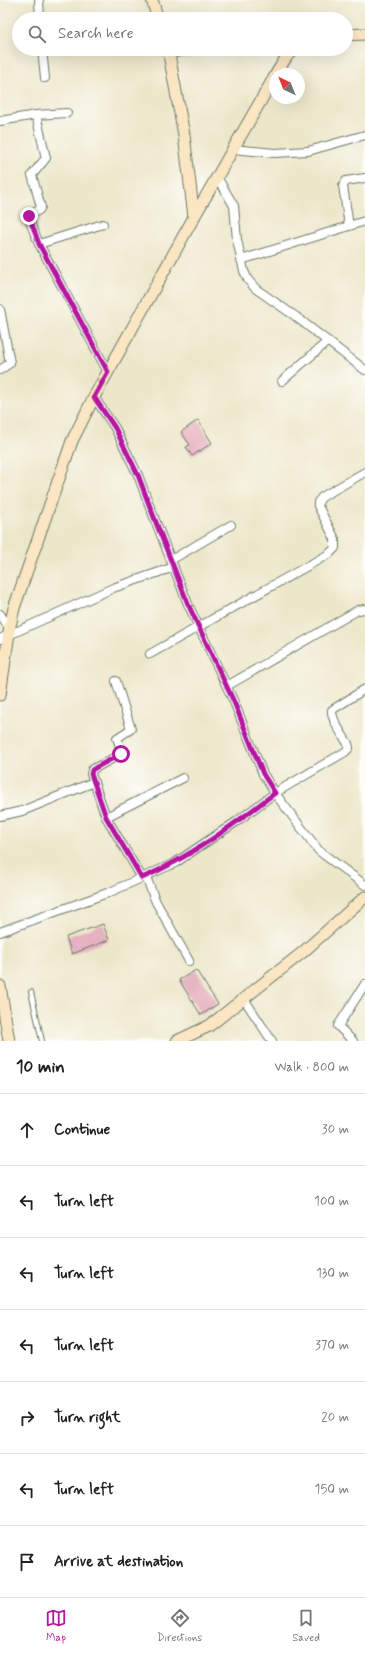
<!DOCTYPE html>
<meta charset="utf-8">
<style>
body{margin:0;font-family:Mynerve,sans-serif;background:#f2f2f2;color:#202124}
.compass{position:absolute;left:269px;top:68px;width:36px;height:36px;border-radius:50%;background:#fff;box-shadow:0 4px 16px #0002;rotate:317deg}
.stop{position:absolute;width:12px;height:12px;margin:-9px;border:3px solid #b5179e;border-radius:50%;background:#fff}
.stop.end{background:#b5179e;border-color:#fff;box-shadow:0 1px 4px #0008}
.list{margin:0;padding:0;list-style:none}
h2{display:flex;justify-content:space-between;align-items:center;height:52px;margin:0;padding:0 16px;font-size:17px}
h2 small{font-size:13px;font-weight:400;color:#757577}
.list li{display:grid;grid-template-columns:26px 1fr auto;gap:12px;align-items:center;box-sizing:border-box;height:72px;padding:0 16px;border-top:1px solid #e0e0e0}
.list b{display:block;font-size:15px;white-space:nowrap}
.list em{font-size:13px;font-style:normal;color:#757577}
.icon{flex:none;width:22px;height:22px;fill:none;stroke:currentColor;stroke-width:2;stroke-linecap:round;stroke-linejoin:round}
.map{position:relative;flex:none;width:365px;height:1041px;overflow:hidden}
.search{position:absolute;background:#fff;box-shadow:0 4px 16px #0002;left:12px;right:12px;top:12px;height:44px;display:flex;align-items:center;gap:10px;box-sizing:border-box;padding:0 14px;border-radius:22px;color:#757577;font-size:15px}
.sheet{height:556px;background:#fff}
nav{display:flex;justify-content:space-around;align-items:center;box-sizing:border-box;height:56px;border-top:1px solid #e0e0e0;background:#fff;font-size:11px;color:#757577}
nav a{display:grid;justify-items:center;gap:2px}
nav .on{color:#b5179e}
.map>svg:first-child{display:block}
.building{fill:#e5b0c0}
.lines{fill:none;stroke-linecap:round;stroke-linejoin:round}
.lane-casing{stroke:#677868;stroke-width:6}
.street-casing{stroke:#677868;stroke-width:10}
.secondary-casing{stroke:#677868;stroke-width:13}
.lane{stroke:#fff;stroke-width:4}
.street{stroke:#fff;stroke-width:8}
.secondary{stroke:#fbe6c4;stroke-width:11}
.route{stroke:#b5179e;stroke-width:5}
</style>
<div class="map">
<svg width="365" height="1041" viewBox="0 0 365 1041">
<rect width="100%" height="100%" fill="#fdfcf7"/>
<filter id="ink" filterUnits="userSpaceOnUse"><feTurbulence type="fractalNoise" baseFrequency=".025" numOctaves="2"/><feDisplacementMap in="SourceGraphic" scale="8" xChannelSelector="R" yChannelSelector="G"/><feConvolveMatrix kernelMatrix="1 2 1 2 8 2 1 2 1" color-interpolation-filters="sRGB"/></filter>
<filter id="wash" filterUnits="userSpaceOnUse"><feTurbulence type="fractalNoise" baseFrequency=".012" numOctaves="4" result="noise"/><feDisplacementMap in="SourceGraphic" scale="16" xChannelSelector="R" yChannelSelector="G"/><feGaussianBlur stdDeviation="0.9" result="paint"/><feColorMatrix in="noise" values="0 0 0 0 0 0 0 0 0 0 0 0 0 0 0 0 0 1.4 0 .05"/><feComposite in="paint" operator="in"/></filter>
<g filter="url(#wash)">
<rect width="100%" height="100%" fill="#ede7ca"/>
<g id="blocks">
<g class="building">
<path d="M198,420l14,23 -20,13 -6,-9 4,-2 -9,-13z"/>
<path d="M103,924l6,16 -37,14 -6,-17z"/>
<path d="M196,970l22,34 -17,11 -22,-35z"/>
</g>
</g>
</g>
<g filter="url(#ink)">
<use href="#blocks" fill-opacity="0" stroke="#677868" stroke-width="1"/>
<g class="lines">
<g class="lane-casing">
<path id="lane" d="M31,992l11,49"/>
</g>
<g class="street-casing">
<g id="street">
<path d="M39,0l1,19"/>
<path d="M42,49l3,29"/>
<path d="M169,54l30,-5"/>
<path d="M36,115l10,43 -14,17 9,32 -2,3 -9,5 -1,4 10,25 69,128"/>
<path d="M0,121l36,-6 31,-2"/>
<path d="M233,149l42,4 33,-2 57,-16"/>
<path d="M217,177l17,29 3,34 7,31 4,9 8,9 39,27 70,54"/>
<path d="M349,226l-6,-40 3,-5 19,-3"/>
<path d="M39,244l64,-20"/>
<path d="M241,260l124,-39"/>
<path d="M0,309l10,54 -10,7"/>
<path d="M282,381l46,-40"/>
<path d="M94,397l21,31 23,47 12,32 38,97 46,98 29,72 14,22 42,55 46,34"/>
<path d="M171,560l60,-35"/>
<path d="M0,614l10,15"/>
<path d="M0,639l113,-51 61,-21"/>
<path d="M150,654l179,-100 6,-6v-9l-17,-33v-4l4,-5 43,-25"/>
<path d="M116,681l15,48 -14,9 5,14 -1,2 -26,14 -3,2 -1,4 15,43 36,61"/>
<path d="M227,686l112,-65 19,-11 7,-1"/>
<path d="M0,816l22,-5 72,-29"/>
<path d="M106,817l77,-39"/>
<path d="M146,877l10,25 33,59"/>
<path d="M0,932l110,-40 65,-29 61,-41 39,-29 70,-41 4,-4 -1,-4c-5,-9 -17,-24 -16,-34l33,-21"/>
<path d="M244,999l28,42"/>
<path d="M353,1041l-15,-15 27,-42"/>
</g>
</g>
<g class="secondary-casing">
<g id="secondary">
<path d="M152,0l6,19"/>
<path d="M346,35l19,-1"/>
<path d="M168,49l16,86 10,82"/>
<path d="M276,74l11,-18 7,-7"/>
<path d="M0,695l10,-69 4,-18 58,-167 22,-44 100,-180 81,-141"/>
<path d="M0,986l9,55"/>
<path d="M177,1041l32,-15 94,-74 62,-55"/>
</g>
</g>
<use href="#lane" class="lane"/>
<use href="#street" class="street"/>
<use href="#secondary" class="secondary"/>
</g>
</g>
<g class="lines" filter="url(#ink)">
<path class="route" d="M29,216l10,28 69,128 -14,25 21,31 23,47 12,32 38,97 46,98 29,72 12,19c-42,32 -84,64 -133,85l-36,-61 -15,-43 1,-4 3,-2 26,-14"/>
</g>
</svg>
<svg class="compass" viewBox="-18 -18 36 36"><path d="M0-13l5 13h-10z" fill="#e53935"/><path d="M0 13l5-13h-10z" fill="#757577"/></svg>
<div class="stop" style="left:121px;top:754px"></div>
<div class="stop end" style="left:29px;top:216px"></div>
<div class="search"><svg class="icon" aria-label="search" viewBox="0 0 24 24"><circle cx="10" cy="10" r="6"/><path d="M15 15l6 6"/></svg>Search here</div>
</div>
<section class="sheet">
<h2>10 min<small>Walk · 800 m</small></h2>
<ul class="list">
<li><svg class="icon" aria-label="ahead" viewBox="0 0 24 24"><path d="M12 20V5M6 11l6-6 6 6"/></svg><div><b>Continue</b></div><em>30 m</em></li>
<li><svg class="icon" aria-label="left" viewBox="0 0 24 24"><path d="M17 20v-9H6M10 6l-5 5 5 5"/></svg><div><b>Turn left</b></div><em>100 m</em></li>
<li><svg class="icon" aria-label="left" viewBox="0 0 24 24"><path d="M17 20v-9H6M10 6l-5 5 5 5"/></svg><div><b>Turn left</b></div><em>130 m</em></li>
<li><svg class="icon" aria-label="left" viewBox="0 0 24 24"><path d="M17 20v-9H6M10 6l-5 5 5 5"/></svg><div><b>Turn left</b></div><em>370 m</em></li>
<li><svg class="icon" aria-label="right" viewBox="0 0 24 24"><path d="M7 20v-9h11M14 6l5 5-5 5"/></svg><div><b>Turn right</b></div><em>20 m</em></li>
<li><svg class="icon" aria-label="left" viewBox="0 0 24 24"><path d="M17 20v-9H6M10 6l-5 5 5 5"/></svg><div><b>Turn left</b></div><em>150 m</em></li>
<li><svg class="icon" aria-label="arrive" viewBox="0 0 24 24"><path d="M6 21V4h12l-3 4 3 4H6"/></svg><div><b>Arrive at destination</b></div></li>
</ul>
</section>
<nav>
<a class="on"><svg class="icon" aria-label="map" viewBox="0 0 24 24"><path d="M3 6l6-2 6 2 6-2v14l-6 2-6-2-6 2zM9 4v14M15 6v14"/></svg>Map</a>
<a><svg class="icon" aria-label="directions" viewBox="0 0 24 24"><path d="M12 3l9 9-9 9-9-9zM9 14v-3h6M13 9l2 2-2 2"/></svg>Directions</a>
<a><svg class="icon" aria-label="saved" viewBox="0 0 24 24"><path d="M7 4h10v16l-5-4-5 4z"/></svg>Saved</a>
</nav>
